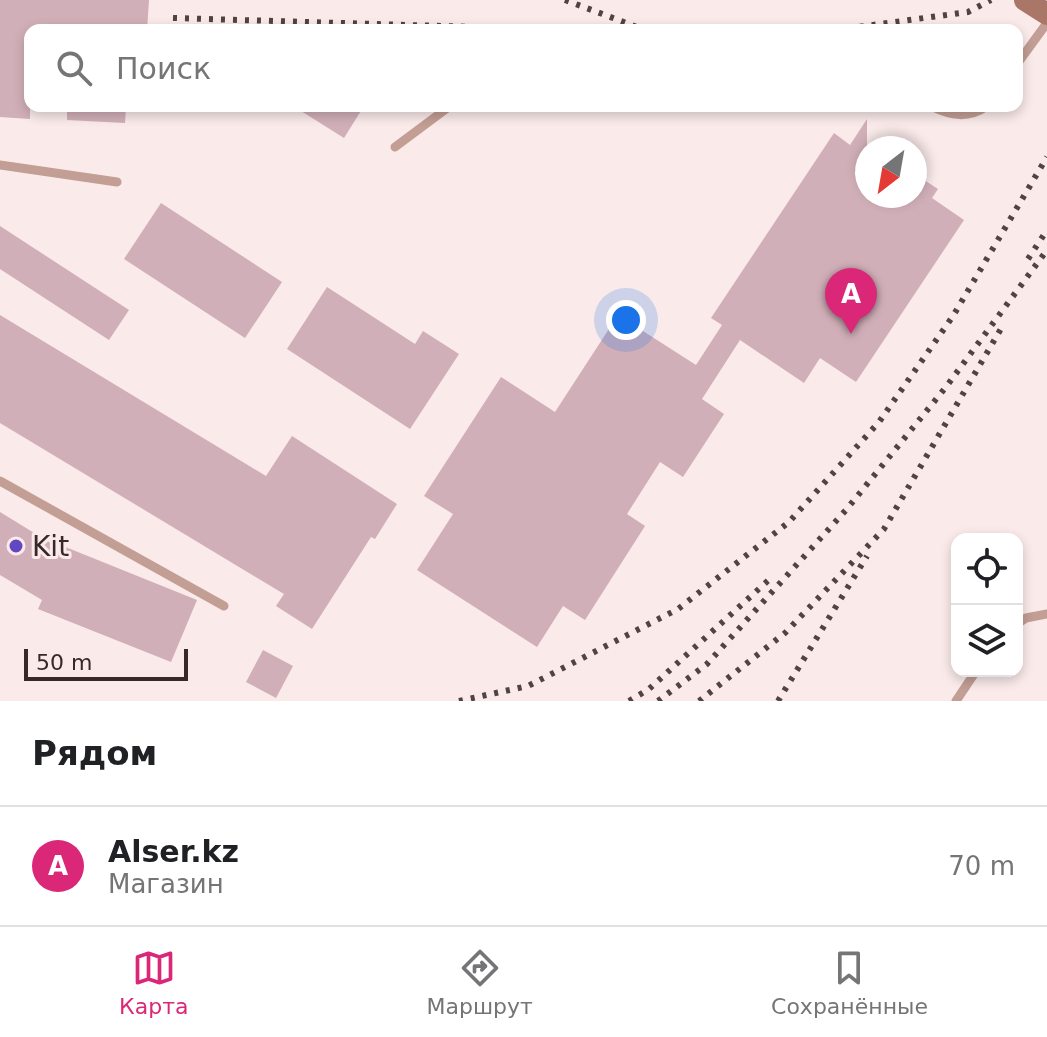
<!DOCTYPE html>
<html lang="ru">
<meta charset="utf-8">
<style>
body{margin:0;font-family:"DejaVu Sans",sans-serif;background:#f2f2f2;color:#202124}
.controls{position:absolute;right:24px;bottom:24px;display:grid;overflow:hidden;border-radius:16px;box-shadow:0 4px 12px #0003}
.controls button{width:72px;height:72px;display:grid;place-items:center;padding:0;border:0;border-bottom:2px solid #e0e0e0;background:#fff;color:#202124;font:40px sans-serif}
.compass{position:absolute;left:855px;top:136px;width:72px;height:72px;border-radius:50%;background:#fff;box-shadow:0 4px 12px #0003;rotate:211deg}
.scale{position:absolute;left:24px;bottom:20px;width:164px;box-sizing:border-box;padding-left:8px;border:4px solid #372929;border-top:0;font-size:22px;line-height:28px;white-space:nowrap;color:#372929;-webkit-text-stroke:6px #faeaea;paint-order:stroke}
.you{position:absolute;left:626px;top:320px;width:28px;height:28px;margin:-20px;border:6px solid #fff;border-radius:50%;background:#1a73e8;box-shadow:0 0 0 12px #1a73e833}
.badge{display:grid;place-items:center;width:52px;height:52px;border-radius:50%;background:#db2777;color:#fff;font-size:26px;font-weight:700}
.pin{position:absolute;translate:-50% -66px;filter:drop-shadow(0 2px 4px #0008)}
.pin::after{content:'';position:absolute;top:42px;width:28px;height:24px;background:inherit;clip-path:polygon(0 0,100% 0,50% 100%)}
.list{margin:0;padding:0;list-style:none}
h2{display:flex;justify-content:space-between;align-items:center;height:104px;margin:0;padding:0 32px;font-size:34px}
h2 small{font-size:26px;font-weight:400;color:#757577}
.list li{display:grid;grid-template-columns:52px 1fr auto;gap:24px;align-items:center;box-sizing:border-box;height:120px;padding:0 32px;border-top:2px solid #e0e0e0}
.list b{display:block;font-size:30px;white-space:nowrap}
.list p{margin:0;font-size:26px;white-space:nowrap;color:#757577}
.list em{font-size:26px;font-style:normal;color:#757577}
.icon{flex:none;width:44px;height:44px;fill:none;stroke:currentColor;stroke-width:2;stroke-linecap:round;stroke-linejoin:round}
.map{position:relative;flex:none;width:1047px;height:701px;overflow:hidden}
.search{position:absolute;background:#fff;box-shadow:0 4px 12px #0003;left:24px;right:24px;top:24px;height:88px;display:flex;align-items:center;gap:20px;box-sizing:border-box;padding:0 28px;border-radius:16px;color:#757577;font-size:30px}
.sheet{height:224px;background:#fff}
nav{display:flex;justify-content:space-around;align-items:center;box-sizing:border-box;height:112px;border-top:2px solid #e0e0e0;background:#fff;font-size:22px;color:#757577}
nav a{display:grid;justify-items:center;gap:4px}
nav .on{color:#db2777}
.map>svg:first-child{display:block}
.building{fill:#d1afb9}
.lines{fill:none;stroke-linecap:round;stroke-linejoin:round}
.service{stroke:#c29e94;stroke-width:9}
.secondary{stroke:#aa7668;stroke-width:22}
.rail{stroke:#514343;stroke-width:6;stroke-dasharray:4 8;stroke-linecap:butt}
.poi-dot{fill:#6148c0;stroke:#faeaea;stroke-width:3}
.labels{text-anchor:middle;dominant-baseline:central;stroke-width:6;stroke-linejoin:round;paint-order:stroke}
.poi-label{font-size:28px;fill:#372929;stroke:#faeaea;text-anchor:start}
</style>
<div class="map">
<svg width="1047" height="701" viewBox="0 0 1047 701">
<rect width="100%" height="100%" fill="#faeaea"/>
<g class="building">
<path d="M0,0h149l-2,30h-117v89l-30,-2z"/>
<path d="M67,106h59l-1,17 -58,-3z"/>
<path d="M293,106h71l-20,32z"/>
<path d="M867,119v77h48v-22l23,15 -6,9 32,22 -108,162 -36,-24 -16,25 -64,-43 -38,59 22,15 -41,63 -23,-15 -33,52 18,12 -60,94 -22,-14 -26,41 -120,-77 36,-56 -29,-18 77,-119 54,35 63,-97 78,50 26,-40 -11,-7 123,-185 16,12z"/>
<path d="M161,203l121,79 -37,56 -121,-79z"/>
<path d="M0,226l129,84 -20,30 -109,-71z"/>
<path d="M327,287l88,57 8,-13 36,23 -49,75 -123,-80z"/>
<path d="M0,315l266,161 26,-40 105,68 -22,35 -4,-2 -59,92 -36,-23 8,-12 -284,-171z"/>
<path d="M0,512l62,38 1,-4 134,54 -26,62 -133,-53 4,-9 -42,-25z"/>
<path d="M263,650l30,16 -17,32 -30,-16z"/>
</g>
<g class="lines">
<g class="service">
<path d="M1017,64l30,-41"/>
<path d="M931,106c20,10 37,13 56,0"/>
<path d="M395,147l55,-41"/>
<path d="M0,165l117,17"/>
<path d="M0,481l224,125"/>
<path d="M1017,624l9,-6 21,-4"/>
<path d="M956,701l20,-30"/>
</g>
<path class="secondary" d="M1025,0l22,14"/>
<g class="rail">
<path d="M565,0l80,30"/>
<path d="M173,18l404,12"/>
<path d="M836,30l132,-18 23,-12"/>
<path d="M1028,259l19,-29"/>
<path d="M459,701l69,-15 150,-77 111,-87 90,-100 74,-106 94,-159"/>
<path d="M629,701l20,-12 123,-112"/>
<path d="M658,701l49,-37 139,-154 100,-123 101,-137"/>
<path d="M699,701l86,-68 99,-104 118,-202"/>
<path d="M778,701l89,-145"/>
</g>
</g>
<circle class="poi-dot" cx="16" cy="546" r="8"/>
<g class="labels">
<g class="poi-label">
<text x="32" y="546">Kit</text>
</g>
</g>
</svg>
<div class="controls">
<button><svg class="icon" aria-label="locate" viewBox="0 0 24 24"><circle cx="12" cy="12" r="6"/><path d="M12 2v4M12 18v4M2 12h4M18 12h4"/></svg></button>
<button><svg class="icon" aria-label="layers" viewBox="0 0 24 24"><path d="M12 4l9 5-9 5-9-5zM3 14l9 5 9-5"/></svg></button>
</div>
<svg class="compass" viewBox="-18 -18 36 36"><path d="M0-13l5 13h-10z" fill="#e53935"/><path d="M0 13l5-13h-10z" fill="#757577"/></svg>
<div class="scale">50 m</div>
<div class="you"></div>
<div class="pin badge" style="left:851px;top:334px">A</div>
<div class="search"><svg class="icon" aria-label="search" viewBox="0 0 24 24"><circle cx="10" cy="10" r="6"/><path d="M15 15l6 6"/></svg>Поиск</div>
</div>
<section class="sheet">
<h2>Рядом<small></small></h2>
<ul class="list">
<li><span class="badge">A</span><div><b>Alser.kz</b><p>Магазин</p></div><em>70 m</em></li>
</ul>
</section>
<nav>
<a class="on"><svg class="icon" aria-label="map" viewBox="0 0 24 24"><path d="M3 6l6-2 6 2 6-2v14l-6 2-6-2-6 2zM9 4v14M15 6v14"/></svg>Карта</a>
<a><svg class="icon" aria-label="directions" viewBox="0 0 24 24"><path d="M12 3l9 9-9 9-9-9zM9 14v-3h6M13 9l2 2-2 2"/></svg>Маршрут</a>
<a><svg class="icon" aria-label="saved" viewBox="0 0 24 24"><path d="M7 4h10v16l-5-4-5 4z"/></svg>Сохранённые</a>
</nav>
